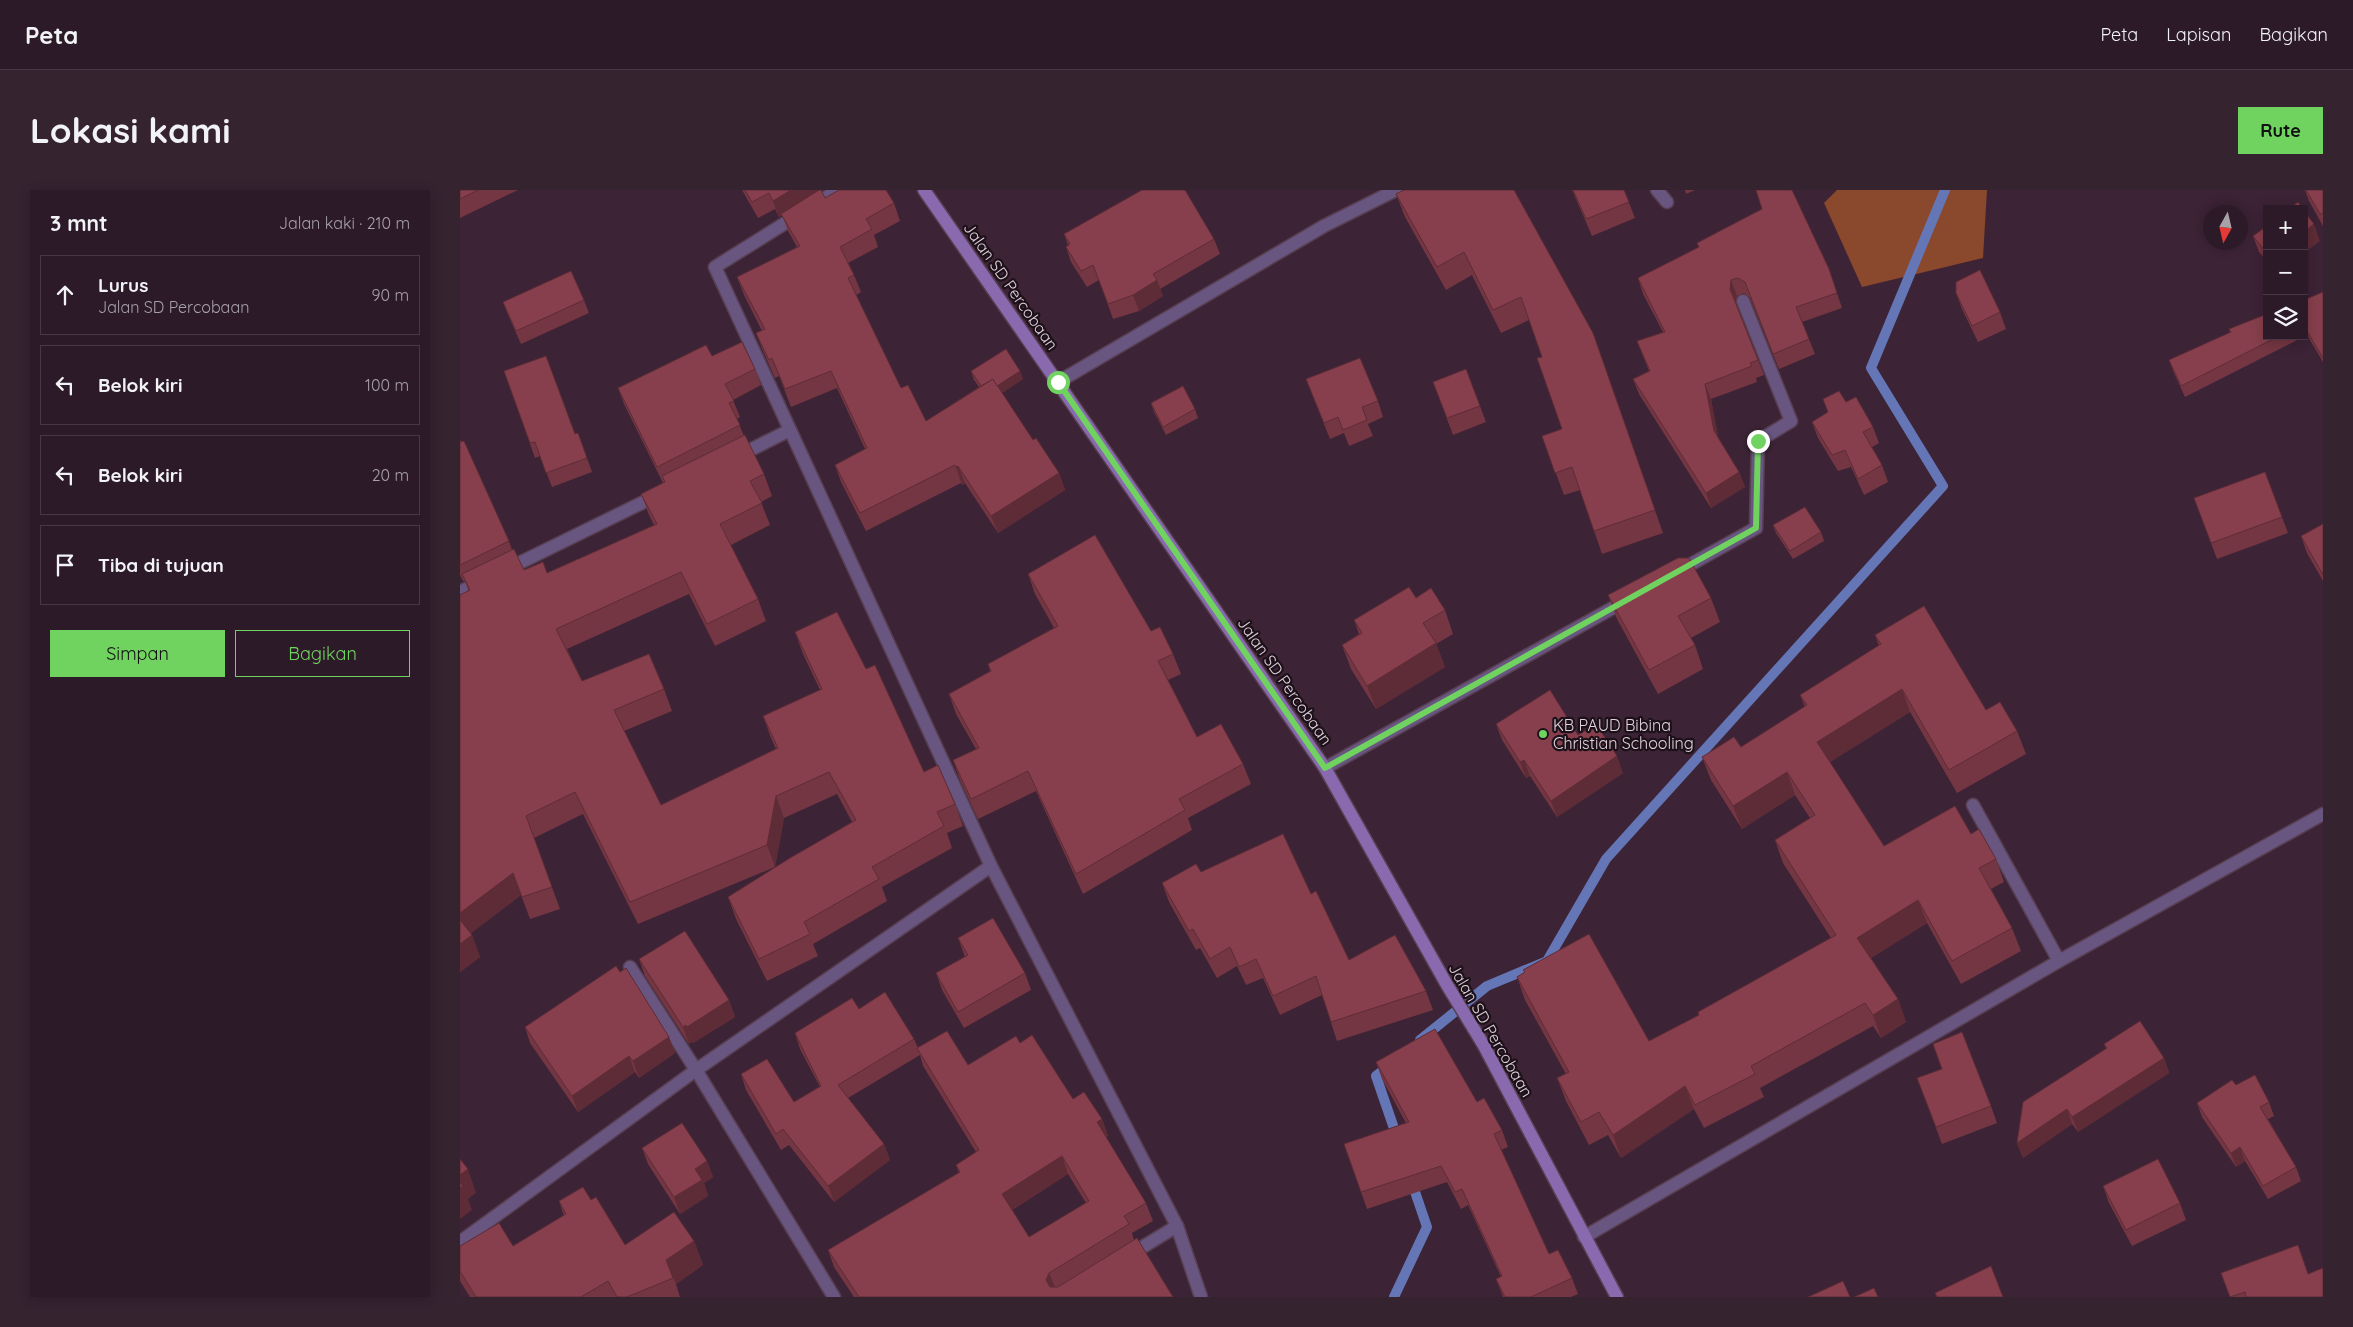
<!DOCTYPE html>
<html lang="id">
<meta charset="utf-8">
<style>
body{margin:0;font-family:Quicksand,sans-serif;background:#352330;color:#f1f3f6}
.controls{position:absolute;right:15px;top:15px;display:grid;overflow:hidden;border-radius:0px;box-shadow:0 2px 12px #0003}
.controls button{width:45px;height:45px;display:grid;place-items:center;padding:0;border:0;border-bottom:1px solid #483845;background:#2d1a28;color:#f1f3f6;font:25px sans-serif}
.compass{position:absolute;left:1743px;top:15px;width:45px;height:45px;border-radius:50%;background:#2d1a28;box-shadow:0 2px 12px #0003;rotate:188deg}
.stop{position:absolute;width:15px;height:15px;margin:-11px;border:4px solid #70d35f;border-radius:50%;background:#fff}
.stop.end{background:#70d35f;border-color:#fff;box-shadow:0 1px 5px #0008}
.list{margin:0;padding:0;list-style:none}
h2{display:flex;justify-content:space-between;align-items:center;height:65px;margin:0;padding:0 20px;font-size:21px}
h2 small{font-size:16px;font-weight:400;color:#a7a1a8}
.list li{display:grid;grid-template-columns:32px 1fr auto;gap:15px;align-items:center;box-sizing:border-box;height:80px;margin:0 10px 10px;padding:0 10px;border:1px solid #483845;border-radius:0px}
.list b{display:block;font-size:19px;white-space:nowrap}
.list p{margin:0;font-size:16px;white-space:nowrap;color:#a7a1a8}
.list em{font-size:16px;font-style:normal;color:#a7a1a8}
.actions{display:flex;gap:10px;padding:15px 20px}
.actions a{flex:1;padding:11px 0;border:1px solid #70d35f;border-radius:0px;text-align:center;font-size:18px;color:#70d35f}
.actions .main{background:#70d35f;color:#111}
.icon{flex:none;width:28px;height:28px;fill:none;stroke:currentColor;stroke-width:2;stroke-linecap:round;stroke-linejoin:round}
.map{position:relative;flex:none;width:1863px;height:1107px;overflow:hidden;border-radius:0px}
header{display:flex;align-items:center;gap:30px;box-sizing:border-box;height:70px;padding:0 25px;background:#2d1a28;border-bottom:1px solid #483845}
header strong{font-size:24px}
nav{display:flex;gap:28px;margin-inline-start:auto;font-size:18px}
.intro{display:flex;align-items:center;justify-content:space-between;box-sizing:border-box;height:120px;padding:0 30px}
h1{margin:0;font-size:35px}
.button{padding:12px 22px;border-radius:0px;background:#70d35f;color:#111;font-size:18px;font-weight:700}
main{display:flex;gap:30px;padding:0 30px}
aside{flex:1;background:#2d1a28;border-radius:0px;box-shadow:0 2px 12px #0003}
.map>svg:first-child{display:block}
.forest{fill:#8a482c}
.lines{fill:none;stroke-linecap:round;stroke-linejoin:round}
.stream{stroke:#6476b5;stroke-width:10}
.lane-casing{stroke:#573f51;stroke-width:15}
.street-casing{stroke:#573f51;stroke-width:15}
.secondary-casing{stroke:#573f51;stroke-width:15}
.lane{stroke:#685580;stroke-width:12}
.street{stroke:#685580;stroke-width:12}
.secondary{stroke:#896aaf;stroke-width:12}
.wall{fill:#743642;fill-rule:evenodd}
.shaded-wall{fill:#5e2c36}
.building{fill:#873f4d;stroke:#5e2c36;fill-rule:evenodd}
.route{stroke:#70d35f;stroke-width:6}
.poi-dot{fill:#70d35f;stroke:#1c1119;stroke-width:2}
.labels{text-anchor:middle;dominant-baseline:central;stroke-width:4.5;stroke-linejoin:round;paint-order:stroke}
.street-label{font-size:16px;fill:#e2d1dd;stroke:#1c1119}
.poi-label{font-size:16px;fill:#e2d1dd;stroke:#1c1119;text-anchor:start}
</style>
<header>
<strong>Peta</strong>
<nav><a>Peta</a><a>Lapisan</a><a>Bagikan</a></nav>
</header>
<div class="intro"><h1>Lokasi kami</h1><a class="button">Rute</a></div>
<main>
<aside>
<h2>3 mnt<small>Jalan kaki · 210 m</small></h2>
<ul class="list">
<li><svg class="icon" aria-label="ahead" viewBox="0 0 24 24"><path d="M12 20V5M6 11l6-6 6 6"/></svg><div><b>Lurus</b><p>Jalan SD Percobaan</p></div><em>90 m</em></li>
<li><svg class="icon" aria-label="left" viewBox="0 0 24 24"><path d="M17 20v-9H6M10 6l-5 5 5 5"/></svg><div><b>Belok kiri</b></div><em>100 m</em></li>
<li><svg class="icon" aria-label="left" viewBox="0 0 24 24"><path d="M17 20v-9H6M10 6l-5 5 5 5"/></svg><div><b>Belok kiri</b></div><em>20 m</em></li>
<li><svg class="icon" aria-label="arrive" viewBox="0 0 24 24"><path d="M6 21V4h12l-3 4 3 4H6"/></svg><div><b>Tiba di tujuan</b></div></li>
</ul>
<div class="actions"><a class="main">Simpan</a><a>Bagikan</a></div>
</aside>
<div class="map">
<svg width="1863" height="1107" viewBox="0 0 1863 1107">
<rect width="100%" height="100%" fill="#3c2336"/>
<path class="forest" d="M1377,0h150l-4,68 -121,29 -38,-84z"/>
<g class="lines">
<g class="stream">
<path d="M960,850l67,-54 60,-25 59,-102 337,-373 -72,-118 74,-178"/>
<path d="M930,875l-14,11 22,64"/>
<path d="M934,1107l33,-70 -16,-47"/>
</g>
<g class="lane-casing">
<path id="lane" d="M1513,615l86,156"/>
</g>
<g class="street-casing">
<g id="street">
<path d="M378,0l-123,77 276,599 186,360 24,71"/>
<path d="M1197,0l10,12"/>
<path d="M598,192l266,-156 72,-36"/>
<path d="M278,266l52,-26"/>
<path d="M45,380l155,-76"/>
<path d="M1217,382l79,-44 2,-87 33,-20 -48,-120"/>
<path d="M0,402l22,-11"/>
<path d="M865,578l302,-168"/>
<path d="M170,777l66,103 138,227"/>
<path d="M1124,1047l475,-276 264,-147"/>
<path d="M0,1052l236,-172 295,-204"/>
<path d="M668,1066l49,-30"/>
</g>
</g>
<g class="secondary-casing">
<path id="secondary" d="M464,0l401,578 122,217 36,59 134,253"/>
</g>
<use href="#lane" class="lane"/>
<use href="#street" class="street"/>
<use href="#secondary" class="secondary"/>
</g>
<g class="wall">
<path d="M0,0h58l-58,28z"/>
<path d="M282,0h76l7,8 69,5 6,18 -26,14 4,12 -30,16 6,12 7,17 -5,3 45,93 25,33 53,-34 -5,-7 -3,-9h49l3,8 -21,14 31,47 26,33 6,17 -67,43 -33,-50 -3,2 -1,-2 -95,48 -25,-49 -6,-17 30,-16 -28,-61 -46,19 -12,-31 -4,2 -12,-27 -7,-18 6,-2 -18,-36 -7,-18 60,-30 -9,-16 -6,-16 -3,2 -4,-8 -17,9z"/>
<path d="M1112,0h52l11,28 -43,18z"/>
<path d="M1225,0h10l-9,4z"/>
<path d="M1845,0h18v36l-14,-25z"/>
<path d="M936,4l197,139 70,200 -61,21 -22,-64 -16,5 -22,-59 20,-7 -20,-72 -13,-37 -28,13 -29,-58 -26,15 -41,-73z"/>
<path d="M1807,36v35l-8,-9 -6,-16z"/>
<path d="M604,44l150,5 6,15 -60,35 3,7 -24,15 -26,8 -14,-39 -12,7 -16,-25 -5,-15 2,-2z"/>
<path d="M1237,53l132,26 13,39 -40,14 13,32 -36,15 -29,-71 -6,-5 -7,3 -1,7 28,72 -8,3 1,4 -46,17 7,38 21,35 6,15 -34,21 -72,-114 -6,-15 16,-8 -12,-30 26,-9 -20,-38 -5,-16 61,-30z"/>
<path d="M1863,102v70l-16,-27 -122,62 -12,-26 -4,-11 61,-27 -1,-4 38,7h37v-36z"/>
<path d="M1496,103l44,19 6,17 -28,13 -16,-33z"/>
<path d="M124,110l5,13 -68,31 -13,-29 -5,-13z"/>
<path d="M252,166l43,13 6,16 -28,15 7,17 -3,2 7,17 20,38 8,22 -11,6 9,23 -39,20 27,54 8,22 -51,25 -26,-52 -122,55 15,32 82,8 8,22 -48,20 37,74 115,-56 -5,-11 -8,-22 57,-26 -17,-36 -8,-22 71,37 58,103 31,32 8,22 -16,7 5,15 -70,39 5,14 -74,43 5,12 -51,25 -31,-62 -8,-22 124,-75 -15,-28 -53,24 -9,49 -137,57 -55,-110 -49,24 26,71 -30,10 -9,-24 -50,38 9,24 -20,15v-377l8,-4 -3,-10h-2l-3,-6v-135l49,101 3,9 12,20 23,3 107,-48 -5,-10 -8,-21 22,-11 -39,-79 -6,-16z"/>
<path d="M44,181l71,63 3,-1 14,39 -40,15 -12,-31 -5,2z"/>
<path d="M846,189l72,22 5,16 -15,7 5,12 -24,10 -5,-13 -14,6z"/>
<path d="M979,208l41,8 6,16 -33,13z"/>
<path d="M1363,209l23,3 27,25 6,16 -7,4 10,18 6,17 -24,13 -13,-28 -13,4 -20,-33 -6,-16 16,-9z"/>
<path d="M691,213l44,6 3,9 -32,17 -12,-23z"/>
<path d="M1805,282l23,61 -71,26 -23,-61z"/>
<path d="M1863,334v57l-16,-28 -6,-17z"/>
<path d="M1313,335l48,7 3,9 -31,18 -17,-26z"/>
<path d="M568,384l123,57 22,23 8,20 -13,6 29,57 46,27 8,20 -63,34 4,12 -109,64 -47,-103 -58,28 -18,-39 -7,-20 23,-11 -20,-35 -7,-20 41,-23 -2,-7 66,-36 -19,-34z"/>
<path d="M1148,405l103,3 9,24 -29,16 4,7 8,24 -45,25 -41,-75z"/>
<path d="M956,408l29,12 8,24 -17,10 9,23 -69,42 -25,-40 -9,-24 17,-11 -5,-14z"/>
<path d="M1415,445l142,96 9,23 -69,39 -47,-81 -80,50 54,84 87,-12 25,25 8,23 -13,7 21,39 9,23 -60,33 -34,-61 -56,35 27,41 8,23 -25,16 -8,-12 -113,62 4,9 -60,31 -10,-19 -73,49 -13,-23 -19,10 -23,-44 -9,-23 9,-4 -41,-74 -8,-23 132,64 50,-26 -1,-3 133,-74 -48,-75 -8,-23 35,-22 -15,-23 -53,34 -31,-49 -9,-23 39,-10 64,-40 -5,-12 79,-49z"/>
<path d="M1036,534l82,11 45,38 -66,44 -27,-41 -4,2 -24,-38z"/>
<path d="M741,682l110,22 38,66 77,31 7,19 -96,31 -15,-46 -42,20 -17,-37 -17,7 -9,-19 -20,12 -17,-30 -4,2 -27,-48 -7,-19z"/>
<path d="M498,748l67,35 6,17 -67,38 -22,-38 -6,-17 29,-16z"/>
<path d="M179,769l90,41 6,17 -42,26 -1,-2 -3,3 -44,-68z"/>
<path d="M399,819l55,30 4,9 50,17 52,-22 53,56 29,20 6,17 -2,1 40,66 7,18 -21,12 2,7 39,57h-319l-20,-30 -6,-17 131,-77 -3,-8 20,-13 -53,-86 -3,-11 -72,43 36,46 6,16 -56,42 -45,-57 -8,5 -35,-60 -5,-16 53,28 26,-15 -20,-38 -5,-16zM608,984l18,29 -57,34 -17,-27z"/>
<path d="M65,837l144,10 6,16 -36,25 -4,-6 -57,40 -48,-69z"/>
<path d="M1473,854l58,62 6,17 -55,21 -25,-66 25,-9z"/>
<path d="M1644,854l60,14 5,15 -91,59 -6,-8 -49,34 -6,-15 89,-94z"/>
<path d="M916,872l101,40 25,28 6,17 -7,3 48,104 23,24 6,16 -7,3h-68l-7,-18 5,-2 -33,-72 -7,4 -14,-27 -80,27 -23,-65 62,-21 -24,-44z"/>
<path d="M1776,895l33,17 5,14 -6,3 28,48 5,14 -33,18 -23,-38 -9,6 -34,-50 -5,-14z"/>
<path d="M182,958l65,13 6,16 -9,6 4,13 -28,18 -32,-50z"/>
<path d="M1643,996l77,17 6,17 -54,26 -23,-43z"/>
<path d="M131,1010l34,45 69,-4 9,24 -27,19 4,13h-210l-10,-16v-35h53l51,-30 -5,-15z"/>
<path d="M1761,1083l87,1 15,23h-93z"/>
</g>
<g class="shaded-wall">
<path d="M331,0h27l1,2 -40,25 -6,-16z"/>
<path d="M1854,34l6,17 -16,12v-21z"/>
<path d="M697,90l6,16 -24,15 -6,-16z"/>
<path d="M1271,90l6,16 -2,8 -5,-15z"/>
<path d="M560,181l3,8 -35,23 -3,-9z"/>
<path d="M1245,194l6,15 9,47 -6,-15z"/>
<path d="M498,276l7,17 -3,2 -6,-18z"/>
<path d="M1279,282l6,15 -34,21 -5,-15z"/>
<path d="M599,283l6,17 -67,43 -7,-17z"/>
<path d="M976,453l9,24 -69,42 -9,-23z"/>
<path d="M1442,499l8,23 -85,53 -8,-23z"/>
<path d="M1157,566l6,17 -66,44 -6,-16z"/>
<path d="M1064,570l6,16 -4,2 -6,-16z"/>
<path d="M1327,582l8,23 -53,34 -9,-23z"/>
<path d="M316,606l8,22 -9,49 -8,-22z"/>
<path d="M53,683l8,22 -56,43 -5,-14v-11z"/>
<path d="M1458,710l9,23 -61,38 -9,-23z"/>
<path d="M12,745l8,22 -20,15v-28z"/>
<path d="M1438,809l8,23 -25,16 -8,-23z"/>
<path d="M269,810l6,17 -42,26 -6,-16z"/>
<path d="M226,835l6,16 -3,3 -6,-17z"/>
<path d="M209,847l6,16 -36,25 -6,-17z"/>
<path d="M169,866l6,16 -57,40 -6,-16z"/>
<path d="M1704,868l5,15 -91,59 -6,-15z"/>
<path d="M1225,896l9,23 -73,49 -8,-23z"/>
<path d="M1607,919l5,15 -49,34 -6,-15z"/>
<path d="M642,929l6,17 -4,3 -7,-17z"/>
<path d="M424,954l6,16 -56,42 -6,-16z"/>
<path d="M1780,957l5,14 -9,6 -5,-14z"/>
<path d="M602,966l6,18 -60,38 -6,-18z"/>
<path d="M247,971l6,16 -9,6 4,13 -28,18 -6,-17 21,-28z"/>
<path d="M8,979l8,24 -8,6 4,11 -12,9v-44z"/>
<path d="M234,1051l9,24 -27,19 -10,-24z"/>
<path d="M589,1083l7,17 -4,7 -6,-17z"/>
</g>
<g class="building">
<path d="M0,0h18l-18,9z"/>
<path d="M285,0h46l-18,11 -4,-8 -17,9z"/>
<path d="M359,0h2l4,8 14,-8h47l8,13 -28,16 6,10 -32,18 14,28 -6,3 53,110 7,-3 18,36 67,-42 40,61 3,-2 23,35 -68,43 -33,-50 -2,1 -1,-2 -95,48 -25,-48 32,-17 -36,-77 -46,18 -13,-31 -3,2 -13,-27 9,-4 -28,-52 63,-31 -19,-32z"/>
<path d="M682,0h43l29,49 -61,35 4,6 -24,15 -25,9 -15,-39 -12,6 -15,-24 4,-3 -6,-10z"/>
<path d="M944,0h110l79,143 62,177 -61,21 -22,-64 -17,6 -13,-37 20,-7 -25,-71 5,-1 -21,-60 -28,13 -29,-58 -27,15 -41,-73z"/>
<path d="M1113,0h51l5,12 -43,17z"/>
<path d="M1296,0h36l37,79 8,24 -41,14 13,32 -36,15 -28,-72 -7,-4 -7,2 -1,9 28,71 -8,3 2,3 -47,18 9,47 25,41 -33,21 -73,-114 17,-8 -13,-30 28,-9 -27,-54 61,-31 -2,-4 65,-34z"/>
<path d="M1846,0h17v23l-3,1z"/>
<path d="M1838,12l5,7h-14z"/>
<path d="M1844,21l10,13 -10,8z"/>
<path d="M1807,36v27l-14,-17z"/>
<path d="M1520,80l20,42 -28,14 -16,-33v-11z"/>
<path d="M111,81l13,29 -68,31 -13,-29z"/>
<path d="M1863,102v66l-19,-32v-26z"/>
<path d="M1807,124v22h12l-98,50 -12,-26 62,-28 -2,-3z"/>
<path d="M282,152l13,27 -30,15 9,17 -5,2 11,22 -83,42 -39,-79 88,-43 6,11z"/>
<path d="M546,159l14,22 -23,15 -4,-7 -12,7 -10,-15z"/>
<path d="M86,166l29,78 3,-1 9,25 -41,15 -11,-31 -5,1 -26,-72z"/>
<path d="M900,168l18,43 -16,6 5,13 -24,10 -5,-13 -14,6 -18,-44z"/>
<path d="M1006,179l14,37 -33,12 -14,-36z"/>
<path d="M723,196l12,23 -32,18 -12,-24z"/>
<path d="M1379,201l7,11 10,-5 17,30 -10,5 19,33 -24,14 -13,-29 -13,5 -20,-33 16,-10 -5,-13z"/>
<path d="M285,245l19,39 -14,7 12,22 -42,21 38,75 -51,25 -26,-52 -125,57 26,52 67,-27 15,35 -50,21 47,95 117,-57 -15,-32 59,-27 -27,-57 42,-20 29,57 9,-4 49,107 14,-7 17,39 -18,8 7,14 -72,41 7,12 -75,43 6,12 -51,25 -31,-62 62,-39 66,-38 -27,-48 -53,24 -9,49 -137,57 -55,-110 -49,24 26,71 -30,10 -9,-24 -53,40v-318l10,-5 -8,-16 52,-25 10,21 19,-8 4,11 110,-49 -16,-30 24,-12 -3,-6z"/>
<path d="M0,250l1,2 3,-1 45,100 -49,24z"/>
<path d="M1805,282l17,45 -71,26 -17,-45z"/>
<path d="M1345,317l16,25 -31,19 -17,-26z"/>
<path d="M1863,334v51l-22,-39z"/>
<path d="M635,345l56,96 9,-4 13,27 -15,7 39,76 24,-13 22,40 -64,35 6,11 -109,64 -48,-103 -57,28 -18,-39 26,-12 -30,-54 42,-23 -3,-7 70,-38 -30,-52z"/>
<path d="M1218,368h11l22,40 -33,18 17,29 -46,25 -41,-75z"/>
<path d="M949,397l7,11 15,-10 14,22 -22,13 13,20 -69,43 -25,-41 20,-12 -8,-13z"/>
<path d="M1464,416l62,104 14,-8 17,29 -68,39 -47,-81 -85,53 67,104 71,-40 16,28 8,-5 17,30 -17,9 33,60 -60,33 -34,-61 -61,38 41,61 -25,16 -8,-12 -114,63 4,8 -60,31 -10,-19 -72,49 -14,-23 -18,10 -24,-44 12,-6 -52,-95 8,-5 -2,-2 66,-36 60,107 50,-26 -1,-3 138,-77 -61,-95 40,-25 -28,-43 -54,34 -31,-49 32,-20 7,10 66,-42 -7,-10 81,-51 -6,-9z"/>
<path d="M1090,500l28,45 18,-11 21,32 -66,45 -27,-41 -4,2 -24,-38z"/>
<path d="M823,644l28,60 5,-3 33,69 46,-25 31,56 -95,31 -15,-46 -43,20 -17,-37 -17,8 -9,-20 -20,12 -17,-30 -4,2 -27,-48 34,-19 5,8z"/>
<path d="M533,728l32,55 -67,39 -22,-39 32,-18 -10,-17z"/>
<path d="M0,730l12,15 -12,9z"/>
<path d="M225,741l44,69 -42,27 -1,-2 -3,2 -44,-68z"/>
<path d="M156,776l4,6 6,-4 43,69 -36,24 -4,-5 -57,40 -47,-69z"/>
<path d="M425,802l29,47 -76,46 46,59 -56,42 -45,-57 -7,5 -35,-60 26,-15 27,43 27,-16 -26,-53 57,-35 7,11z"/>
<path d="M1680,831l24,37 -92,59 -5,-8 -50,34 6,-41 84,-54 -3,-4z"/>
<path d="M975,839l42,73 7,-4 18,32 -8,4 55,120 9,-4 14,28 -41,19h-26l-9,-18 6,-3 -40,-87 -7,3 -14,-26 -80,26 -17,-48 65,-22 -33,-60z"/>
<path d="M487,841l21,34 48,-29 4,7 12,-8 41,64 11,-7 18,27 -5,3 49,81 -22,13 5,8 -80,49 -3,7 4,7h8l79,-49 36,59h-314l-31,-47 132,-78 -4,-7 23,-15 -62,-102zM602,966l27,45 -60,36 -27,-43z"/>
<path d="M1502,842l29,74 -55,21 -19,-49 25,-9 -9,-25z"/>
<path d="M1795,885l14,27 -9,5 36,60 -33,19 -23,-39 -9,6 -34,-50 35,-23 4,5z"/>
<path d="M222,933l25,38 -12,8 7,11 -28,17 -32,-49z"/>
<path d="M0,969l8,10 -8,6z"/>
<path d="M1698,969l22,44 -54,27 -23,-44z"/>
<path d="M0,992l3,4 -3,2z"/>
<path d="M123,997l8,13 5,-3 29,48 49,-33 20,29 -28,19 7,18 -46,19h-10l-9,-16 -27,16h-105l-16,-26v-25l39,-23 14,23 53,-32 -7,-13z"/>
<path d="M1838,1055l10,29 15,-6v29h-77l-1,-5 -15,5 -9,-24z"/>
<path d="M1531,1076l12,31h-66l-2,-4z"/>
<path d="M1383,1091l7,16h-42z"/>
<path d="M1414,1098l4,9h-24z"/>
</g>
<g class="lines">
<path class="route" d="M598,192l267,386 431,-240 2,-87"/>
</g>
<circle class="poi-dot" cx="1083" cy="544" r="5"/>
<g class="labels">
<g class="street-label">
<text transform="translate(551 96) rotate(55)">Jalan SD Percobaan</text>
<text transform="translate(825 491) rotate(55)">Jalan SD Percobaan</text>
<text transform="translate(1031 840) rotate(60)">Jalan SD Percobaan</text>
</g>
<g class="poi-label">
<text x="1093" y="535">KB PAUD Bibina<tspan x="1093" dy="18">Christian Schooling</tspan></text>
</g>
</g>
</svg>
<div class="controls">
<button>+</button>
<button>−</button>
<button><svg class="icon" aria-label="layers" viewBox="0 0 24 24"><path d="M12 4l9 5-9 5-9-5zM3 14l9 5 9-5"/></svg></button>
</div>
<svg class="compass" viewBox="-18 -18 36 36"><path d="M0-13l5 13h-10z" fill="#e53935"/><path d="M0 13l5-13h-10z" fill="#a7a1a8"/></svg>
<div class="stop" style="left:598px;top:192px"></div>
<div class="stop end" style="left:1298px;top:251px"></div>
</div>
</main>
